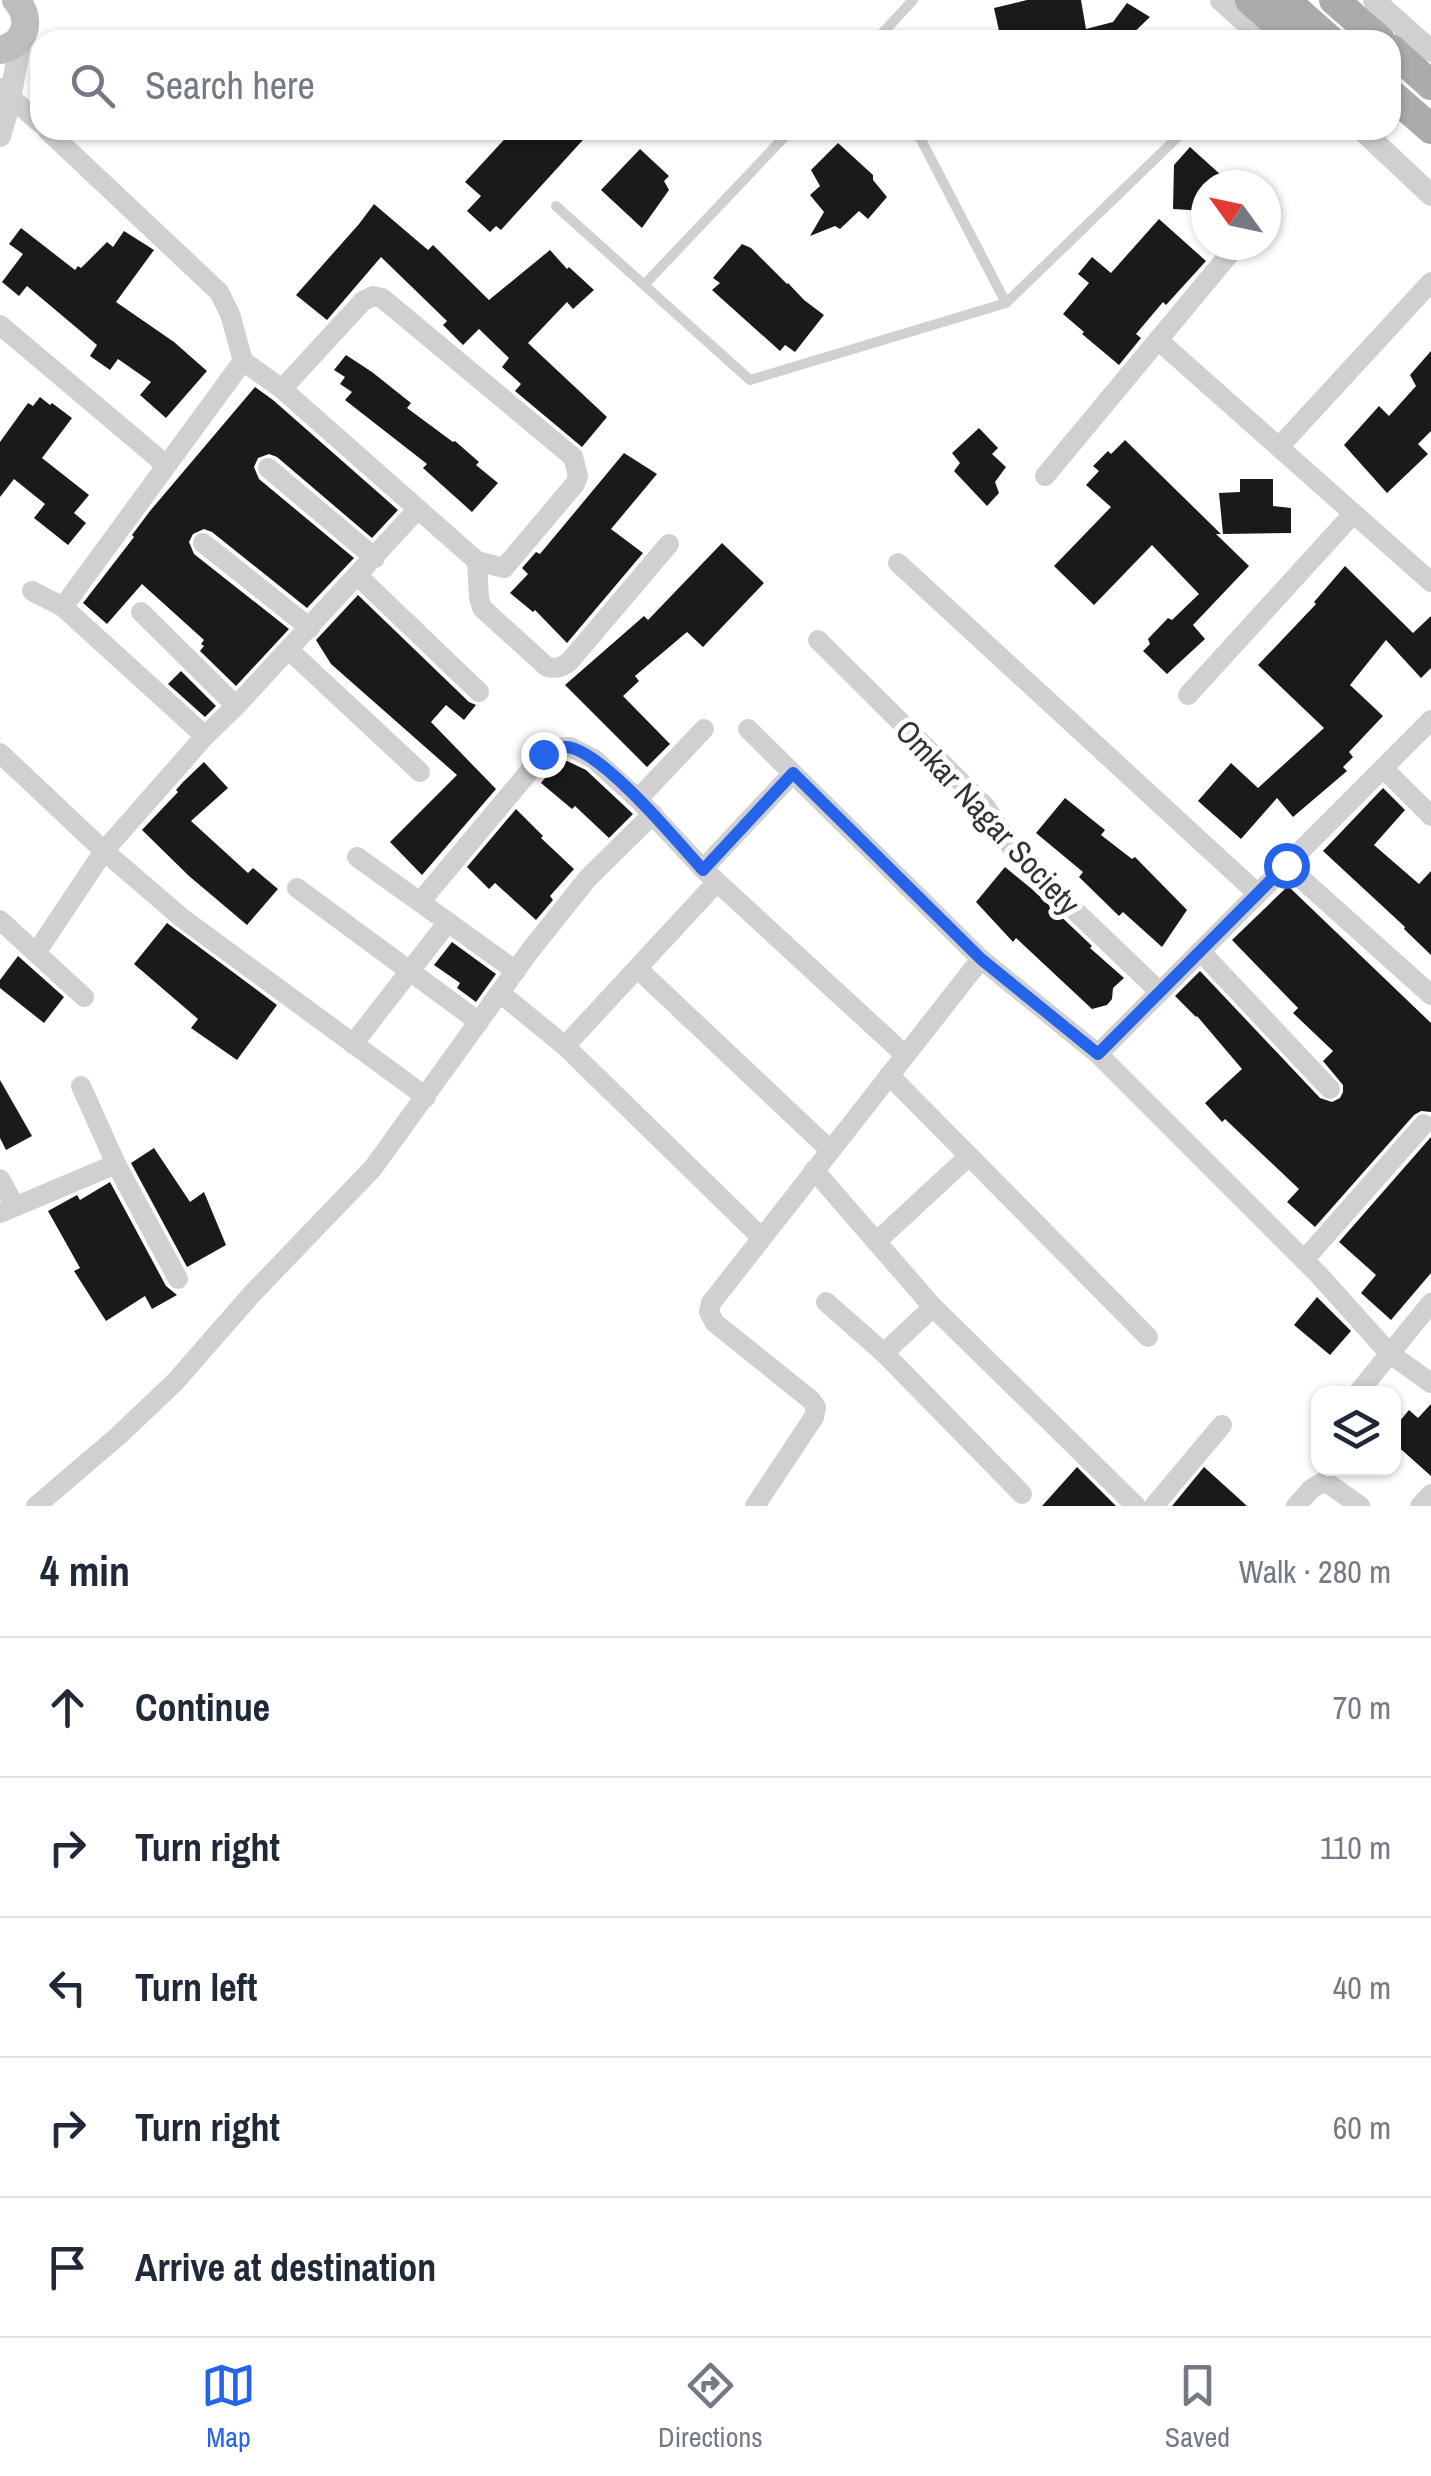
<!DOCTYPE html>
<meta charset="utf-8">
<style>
body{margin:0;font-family:"Archivo Narrow",sans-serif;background:#f2f2f3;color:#1f2937}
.controls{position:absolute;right:30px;bottom:30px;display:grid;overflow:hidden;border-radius:20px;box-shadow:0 2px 8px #0004}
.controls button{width:90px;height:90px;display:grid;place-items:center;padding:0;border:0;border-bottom:2px solid #e0e1e3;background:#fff;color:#1f2937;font:50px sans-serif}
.compass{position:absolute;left:1191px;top:170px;width:90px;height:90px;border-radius:50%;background:#fff;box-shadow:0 2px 8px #0004;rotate:303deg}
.stop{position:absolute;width:30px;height:30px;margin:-22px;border:8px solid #2563eb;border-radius:50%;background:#fff}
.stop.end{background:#2563eb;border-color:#fff;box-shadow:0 2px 10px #0008}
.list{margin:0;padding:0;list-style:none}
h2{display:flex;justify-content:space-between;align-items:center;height:130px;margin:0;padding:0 40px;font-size:42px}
h2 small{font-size:32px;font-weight:400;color:#747a83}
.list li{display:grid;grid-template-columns:65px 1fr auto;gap:30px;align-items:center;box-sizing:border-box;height:140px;padding:0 40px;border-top:2px solid #e0e1e3}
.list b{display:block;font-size:38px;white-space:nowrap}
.list em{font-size:32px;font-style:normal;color:#747a83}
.icon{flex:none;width:55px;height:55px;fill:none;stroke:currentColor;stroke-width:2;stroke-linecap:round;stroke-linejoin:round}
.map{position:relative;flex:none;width:1431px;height:1506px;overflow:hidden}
.search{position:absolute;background:#fff;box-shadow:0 2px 8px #0004;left:30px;right:30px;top:30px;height:110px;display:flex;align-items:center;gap:25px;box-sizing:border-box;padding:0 35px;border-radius:30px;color:#747a83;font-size:38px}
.sheet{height:830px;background:#fff}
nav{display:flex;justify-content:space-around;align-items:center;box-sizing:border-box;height:140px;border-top:2px solid #e0e1e3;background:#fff;font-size:28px;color:#747a83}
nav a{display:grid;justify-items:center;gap:5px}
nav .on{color:#2563eb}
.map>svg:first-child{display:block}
.building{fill:#1a1a1a}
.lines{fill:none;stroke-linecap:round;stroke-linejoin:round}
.service{stroke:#d0d0d0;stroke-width:10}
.minor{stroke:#d0d0d0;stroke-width:20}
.tertiary{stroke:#d0d0d0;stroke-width:22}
.secondary{stroke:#bdbdbd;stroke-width:28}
.primary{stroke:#ababab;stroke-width:30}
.route{stroke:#2563eb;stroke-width:12}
.labels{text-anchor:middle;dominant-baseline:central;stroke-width:10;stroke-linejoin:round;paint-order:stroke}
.street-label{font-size:32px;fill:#333;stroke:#fff}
</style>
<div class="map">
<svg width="1431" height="1506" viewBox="0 0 1431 1506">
<rect width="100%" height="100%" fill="#fff"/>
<g class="building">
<path d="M1027,0h54l5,29 27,-7 14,-19 23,14 -24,23h-125l-7,-32z"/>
<path d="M513,130h79l-91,100 -5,-4 -6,6 -23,-21 14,-15 -16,-14z"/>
<path d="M838,143l35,32v5l14,17 -19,22 -9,-8 -19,18 -5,-3 -25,10 14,-24 -14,-17 10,-9 -9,-16z"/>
<path d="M1190,147l42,38h-26v26l-33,-2 1,-44z"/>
<path d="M640,149l29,27 -5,5 5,9 -27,38 -41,-38z"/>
<path d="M374,204l54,46 5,-5 56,55 61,-50 17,19 2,-2 25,23 -21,19 -6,-7 -39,41 79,74 -25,30 -67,-56 6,-7 -19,-17 7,-9 -30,-29 -16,16 -20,-20 4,-4 -66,-64 -54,63 -31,-25 63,-71z"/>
<path d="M1159,219l47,42 -40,44 -3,-3 -27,32 5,4 -22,27 -37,-31 2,-2 -21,-18 26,-31 -11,-9 14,-17 19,16z"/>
<path d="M21,228l54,42 3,-4 3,2 26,-26 6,5 11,-16 30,19 -38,52 58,40 33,29 -41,47 -26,-23 11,-13 -33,-23 -8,11 -20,-14 7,-11 -70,-59 -8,10 -17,-14 21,-28 -14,-10z"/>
<path d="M742,244l9,4 36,36 1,-1 16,17 20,15 -29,37 -10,-7 -5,6 -68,-61 8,-7 -7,-5z"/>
<path d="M1431,351v80l-13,13 10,10 -41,39 -43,-48 35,-39 10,10 27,-30 -6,-11z"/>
<path d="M346,355l26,17 39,31 -4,5 46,34 2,-1 24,21 -3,3 22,18 -26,29 -49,-44 4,-4 -82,-64 7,-8 -12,-8 5,-7 -11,-7z"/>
<path d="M255,387l18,13 125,110 -26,28 -95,-81 -8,-3 -11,4 -4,9 5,12 95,79 -47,50 -95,-76 -8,-3 -11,5 -4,8 5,12 95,75 -53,57 -36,-35 4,-5 -3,-2 3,-4 -62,-56 -35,40 -24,-21 51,-66 -2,-2 18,-24z"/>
<path d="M40,397l10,8 2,-2 20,15 -30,40 47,37 -15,18 12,10 -18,22 -34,-27 11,-14 -31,-25 -14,18v-55l28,-39 5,3z"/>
<path d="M979,428l19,20 -6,6 14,13 -11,15 4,11 -12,13 -33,-35 6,-8 -8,-10z"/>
<path d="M1125,440l96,94h-5l33,32 -56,59 12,14 -38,35 -24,-23 7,-7 -2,-5 20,-21 4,2 27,-26 -47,-49 -58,60 -40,-39 57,-59 -25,-22 13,-14 -6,-5 15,-15 3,3z"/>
<path d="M624,453l33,21 -46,55 32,24 -76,90 -32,-33 -2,2 -23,-19 18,-19 -6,-6 14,-16 4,2z"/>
<path d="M1240,479h33v27l18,2v25l-68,1 -4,-41 21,-1z"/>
<path d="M722,543l42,40 -61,64 -16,-15 -52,44 4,5 -16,15 47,48 -23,23 -82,-82 79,-69 4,4z"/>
<path d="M1345,566l68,67 18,-17v52l-10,10 -35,-38 -36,45 33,31 -34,36 4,5 -10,10 4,4 -54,46 -16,-19 -36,41 -43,-38 33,-38 27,25 66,-60 -66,-63 58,-61 -2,-2z"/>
<path d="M358,595l111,107 7,3 -12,15 -18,-15 -15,17 65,67 -74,86 -32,-33 67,-67 -126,-111 -15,-24z"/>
<path d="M181,671l35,35 -11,11 -37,-33z"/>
<path d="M567,761l19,9 47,44 -24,24 -34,-32 -3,3 -31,-26 17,-21z"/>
<path d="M204,762l24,26 -37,33 57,52 5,-5 25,21 -31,36 -58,-49 -47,-46 36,-38 -2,-2 7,-8z"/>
<path d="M1383,788l22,22 -31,35 45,39 12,-13v84l-27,-26 1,-2 -82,-76z"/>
<path d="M1065,798l40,32 -4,5 31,24 3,-2 52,53 -25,37 -39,-35 -4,4 -40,-39 4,-5 -47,-39z"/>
<path d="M516,809l27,27 -2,2 33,31 -24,27 3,4 -17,20 -41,-37 -6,6 -22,-22z"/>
<path d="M1005,867l28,23 59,56 -2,2 34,30 -11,10 -1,11 -5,6 -15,4 -76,-71 -3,4 -37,-40z"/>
<path d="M1288,886l143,137v89l-10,-1 -7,4 -99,112 -28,-25 12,-13 -74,-70 -3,3 -17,-19 37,-34 -45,-53 -1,1 -21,-21 25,-25 120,127 12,4 8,-4 3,-6v-7l-20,-24 10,-10 -40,-38 5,-5 -66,-68z"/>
<path d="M167,923l110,82 -40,55 -46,-32 7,-9 -64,-55z"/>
<path d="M452,942l44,32 -20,28 -19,-14 3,-5 -26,-18z"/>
<path d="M18,956l46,41 -20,26 -44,-35v-8z"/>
<path d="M0,1080l32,56 -26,14 -6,-12z"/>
<path d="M1431,1137v136l-40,47 -30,-27 15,-18 -37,-33z"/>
<path d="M154,1148l36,54 14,-10 22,53 -39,22 -56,-104z"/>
<path d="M110,1182l56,104 11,9 -25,14 -7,-13 -39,25 -32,-50 6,-3 -32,-57 29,-16 3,5z"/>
<path d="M1317,1297l34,34 -21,24 -36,-30z"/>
<path d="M1431,1404v72l-37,-33v-15l15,-18 9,8z"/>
<path d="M1077,1467l39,39h-74z"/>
<path d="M1204,1467l31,28 12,11h-75z"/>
</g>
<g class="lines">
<g class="service">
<path d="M876,40l37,-40"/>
<path d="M916,130l90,173"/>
<path d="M556,206l194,174 256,-77 179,-173"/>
<path d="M645,284l146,-154"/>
</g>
<g class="minor">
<path d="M0,88l40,35"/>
<path d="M47,130l172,162 11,22 13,47"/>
<path d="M373,296l9,2 191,159 5,19 -3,8 -71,84 -27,-7 -195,-172 81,-88z"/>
<path d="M0,325l166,140"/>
<path d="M1158,340l273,242"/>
<path d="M1279,447l152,-165"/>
<path d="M268,468l107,90"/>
<path d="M1045,476l192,-231"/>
<path d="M203,543l107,85"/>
<path d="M477,561l2,37 3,10 65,59c10,2 15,0 22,-5l100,-118"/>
<path d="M898,563l360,331"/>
<path d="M358,576l121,116"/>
<path d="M32,591l31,16 142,129 -101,115 -68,102"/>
<path d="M63,607l180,-246 39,28"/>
<path d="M141,612l95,94"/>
<path d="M818,640l167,166 25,39 17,20 133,127"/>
<path d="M289,650l131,122"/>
<path d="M1188,695l165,-181"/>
<path d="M748,729l233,230 117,95 333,-334"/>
<path d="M205,736l31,-30 181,-196"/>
<path d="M0,753l104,98 78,67 244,179"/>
<path d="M1383,768l48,48"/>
<path d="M638,799l66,-70"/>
<path d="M357,857l159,114"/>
<path d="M1286,865l145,130"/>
<path d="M703,869l90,-96"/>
<path d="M297,888l182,134"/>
<path d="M420,902l123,-147 11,-7 16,-1 24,12 44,40 65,70 202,186"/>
<path d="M0,920l84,77"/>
<path d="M1200,951l130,138"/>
<path d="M638,969l192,181"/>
<path d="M500,993l65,53 196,191"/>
<path d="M353,1044l95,-122"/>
<path d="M565,1046l152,-164"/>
<path d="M1098,1054l221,221 70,78 42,30"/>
<path d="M889,1075l259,262"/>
<path d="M81,1086l35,78 62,115"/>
<path d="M814,1170l119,137 203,199"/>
<path d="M0,1179l15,27"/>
<path d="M0,1213l116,-49"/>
<path d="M876,1242l93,-86"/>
<path d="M1304,1260l120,-136"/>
<path d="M826,1302l58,51 138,141"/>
<path d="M884,1353l49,-46"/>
<path d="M1357,1394l74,-91"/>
<path d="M36,1506l81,-69 58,-55 76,-87 122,-127 156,-216 59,-74 65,-64"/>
<path d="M755,1506l59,-89 2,-10 -5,-7 -96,-77 -6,-11 2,-9 270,-344"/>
<path d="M1154,1506l68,-81"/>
<path d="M1296,1506l15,-17 12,-7 6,2 31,22"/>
<path d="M1420,1506l11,-12"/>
</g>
<g class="tertiary">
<path d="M1221,0l44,40"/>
<path d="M1374,0l57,51"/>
<path d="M1362,130l69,65"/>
<path d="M0,136l8,-27 14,-74"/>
</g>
<path class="secondary" d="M0,50c26,-6 33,-30 16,-50"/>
<g class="primary">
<path d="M1250,0l45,40"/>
<path d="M1285,0l45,40"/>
<path d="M1334,0l46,40"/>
<path d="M1391,49l40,36"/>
<path d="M1391,94l40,35"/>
</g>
</g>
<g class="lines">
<path class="route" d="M543,754c9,-5 19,-9 29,-6 37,11 103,91 131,122l90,-97 188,186 117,95 188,-189"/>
</g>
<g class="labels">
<g class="street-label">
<text transform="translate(988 817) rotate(47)">Omkar Nagar Society</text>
</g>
</g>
</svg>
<div class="controls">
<button><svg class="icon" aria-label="layers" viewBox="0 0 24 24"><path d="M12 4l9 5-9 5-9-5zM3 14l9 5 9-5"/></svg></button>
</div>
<svg class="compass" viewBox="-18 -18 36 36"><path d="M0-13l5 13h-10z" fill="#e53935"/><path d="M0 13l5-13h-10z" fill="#747a83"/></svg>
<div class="stop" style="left:1286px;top:865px"></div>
<div class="stop end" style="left:543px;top:754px"></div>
<div class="search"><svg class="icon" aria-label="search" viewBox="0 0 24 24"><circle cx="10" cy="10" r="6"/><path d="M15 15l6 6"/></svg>Search here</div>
</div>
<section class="sheet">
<h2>4 min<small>Walk · 280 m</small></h2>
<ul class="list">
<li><svg class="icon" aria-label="ahead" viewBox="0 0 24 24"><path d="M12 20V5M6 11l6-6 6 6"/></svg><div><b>Continue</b></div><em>70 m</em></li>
<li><svg class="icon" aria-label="right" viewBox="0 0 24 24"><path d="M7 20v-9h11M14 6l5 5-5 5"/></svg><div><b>Turn right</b></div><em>110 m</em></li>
<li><svg class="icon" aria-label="left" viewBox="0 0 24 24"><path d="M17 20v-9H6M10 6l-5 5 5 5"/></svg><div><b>Turn left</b></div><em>40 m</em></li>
<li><svg class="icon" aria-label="right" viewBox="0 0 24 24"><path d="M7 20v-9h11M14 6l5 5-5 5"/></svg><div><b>Turn right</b></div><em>60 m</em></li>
<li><svg class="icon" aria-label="arrive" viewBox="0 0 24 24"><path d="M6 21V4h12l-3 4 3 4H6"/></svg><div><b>Arrive at destination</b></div></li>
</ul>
</section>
<nav>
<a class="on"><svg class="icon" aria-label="map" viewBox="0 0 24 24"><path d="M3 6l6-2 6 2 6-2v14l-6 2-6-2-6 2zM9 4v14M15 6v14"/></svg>Map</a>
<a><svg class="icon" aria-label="directions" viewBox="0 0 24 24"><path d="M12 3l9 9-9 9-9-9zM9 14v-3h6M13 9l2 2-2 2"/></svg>Directions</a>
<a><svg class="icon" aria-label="saved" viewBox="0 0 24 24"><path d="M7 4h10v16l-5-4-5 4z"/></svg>Saved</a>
</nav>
